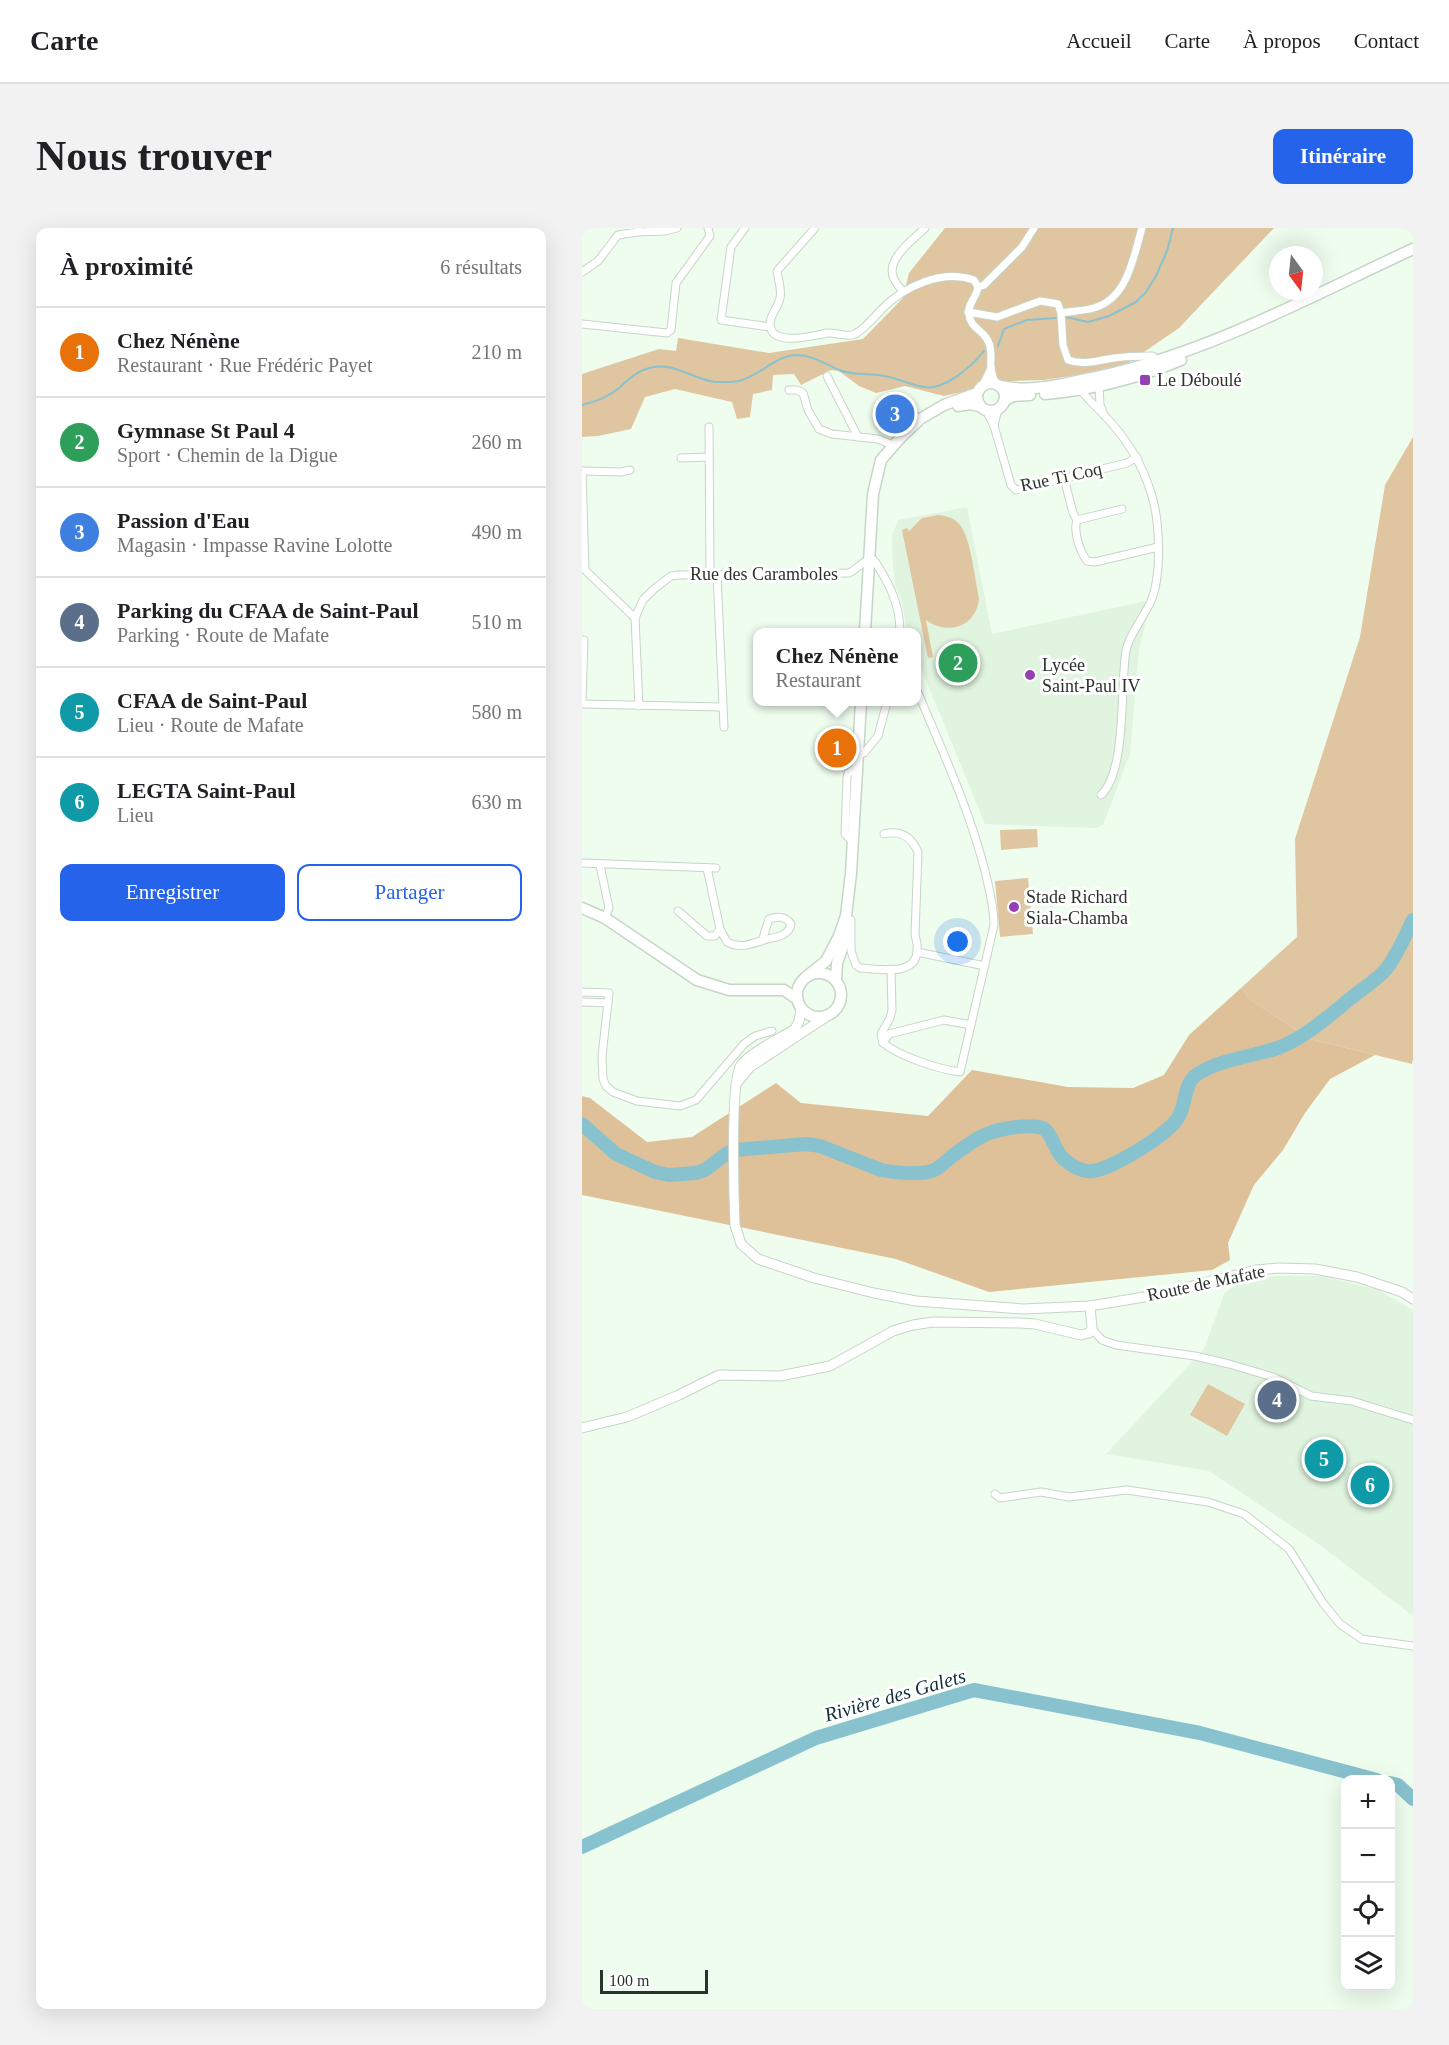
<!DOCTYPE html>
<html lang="fr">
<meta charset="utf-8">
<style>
body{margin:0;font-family:"Times New Roman",serif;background:#f2f2f2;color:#202124}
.controls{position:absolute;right:18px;bottom:18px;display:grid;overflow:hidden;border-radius:12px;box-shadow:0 6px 24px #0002}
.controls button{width:54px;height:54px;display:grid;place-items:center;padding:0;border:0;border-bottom:2px solid #e0e0e0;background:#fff;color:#202124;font:30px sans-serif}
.compass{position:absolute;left:687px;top:18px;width:54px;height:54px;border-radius:50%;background:#fff;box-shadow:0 6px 24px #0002;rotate:165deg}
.scale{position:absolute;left:18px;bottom:15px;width:108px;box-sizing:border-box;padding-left:6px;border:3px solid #2c322c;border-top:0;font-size:16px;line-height:21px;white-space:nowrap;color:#2c322c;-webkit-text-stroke:4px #fff;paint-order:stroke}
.you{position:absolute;left:376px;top:714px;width:21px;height:21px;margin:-15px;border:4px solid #fff;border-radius:50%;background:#1a73e8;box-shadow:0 0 0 9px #1a73e833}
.badge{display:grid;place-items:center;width:39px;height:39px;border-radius:50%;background:#2563eb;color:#fff;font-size:20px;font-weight:700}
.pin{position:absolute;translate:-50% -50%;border:3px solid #fff;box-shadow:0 2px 6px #0006}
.popup{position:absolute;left:171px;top:400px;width:168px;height:78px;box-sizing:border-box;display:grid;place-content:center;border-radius:12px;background:#fff;filter:drop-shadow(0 2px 4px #0005);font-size:20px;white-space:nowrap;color:#757577}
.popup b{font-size:22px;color:#202124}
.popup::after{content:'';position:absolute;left:50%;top:100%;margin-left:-12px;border:12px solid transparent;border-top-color:#fff}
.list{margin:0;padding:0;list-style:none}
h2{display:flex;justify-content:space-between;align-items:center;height:78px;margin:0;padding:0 24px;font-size:26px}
h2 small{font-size:20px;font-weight:400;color:#757577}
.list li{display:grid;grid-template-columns:39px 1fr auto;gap:18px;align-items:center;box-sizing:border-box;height:90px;padding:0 24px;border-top:2px solid #e0e0e0}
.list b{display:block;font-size:22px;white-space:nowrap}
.list p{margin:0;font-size:20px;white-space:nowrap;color:#757577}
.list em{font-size:20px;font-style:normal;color:#757577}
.actions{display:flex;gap:12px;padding:18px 24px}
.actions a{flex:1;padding:14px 0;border:2px solid #2563eb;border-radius:12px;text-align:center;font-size:21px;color:#2563eb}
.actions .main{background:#2563eb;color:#fff}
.icon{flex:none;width:33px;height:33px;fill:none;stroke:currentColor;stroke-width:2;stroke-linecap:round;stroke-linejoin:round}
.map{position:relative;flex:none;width:831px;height:1781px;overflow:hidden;border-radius:12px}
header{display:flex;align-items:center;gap:36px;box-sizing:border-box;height:84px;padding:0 30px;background:#fff;border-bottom:2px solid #e0e0e0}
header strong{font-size:28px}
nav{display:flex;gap:33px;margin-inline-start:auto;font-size:21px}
.intro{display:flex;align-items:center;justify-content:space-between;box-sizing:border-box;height:144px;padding:0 36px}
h1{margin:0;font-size:42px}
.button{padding:15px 27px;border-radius:12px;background:#2563eb;color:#fff;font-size:21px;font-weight:700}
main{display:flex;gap:36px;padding:0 36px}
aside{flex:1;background:#fff;border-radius:12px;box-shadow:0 6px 24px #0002}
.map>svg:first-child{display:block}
.built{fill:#e0f4df}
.green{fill:#dfc5a0}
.forest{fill:#dec199}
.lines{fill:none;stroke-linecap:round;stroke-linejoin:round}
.stream{stroke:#88c2ce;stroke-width:2}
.river{stroke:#88c2ce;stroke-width:14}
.street-casing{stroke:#c7d5c7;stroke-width:9}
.secondary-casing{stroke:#c7d5c7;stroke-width:11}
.primary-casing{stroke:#c7d5c7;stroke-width:13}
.street{stroke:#fff;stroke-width:7}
.secondary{stroke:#fff;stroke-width:9}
.primary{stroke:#fff;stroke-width:10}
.poi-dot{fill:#9342b1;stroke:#fff;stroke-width:2}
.labels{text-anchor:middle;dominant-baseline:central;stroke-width:6;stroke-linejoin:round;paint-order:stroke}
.poi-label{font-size:18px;fill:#2c322c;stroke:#fff;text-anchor:start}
.street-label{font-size:18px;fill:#2c322c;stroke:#fff}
.water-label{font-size:20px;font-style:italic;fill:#102e34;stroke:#fff}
</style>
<header>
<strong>Carte</strong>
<nav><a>Accueil</a><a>Carte</a><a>À propos</a><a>Contact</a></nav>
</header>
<div class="intro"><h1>Nous trouver</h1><a class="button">Itinéraire</a></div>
<main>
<aside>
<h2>À proximité<small>6 résultats</small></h2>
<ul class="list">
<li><span class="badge" style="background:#e8710a">1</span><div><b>Chez Nénène</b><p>Restaurant · Rue Frédéric Payet</p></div><em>210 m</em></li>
<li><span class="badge" style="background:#2e9e5b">2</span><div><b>Gymnase St Paul 4</b><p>Sport · Chemin de la Digue</p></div><em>260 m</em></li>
<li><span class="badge" style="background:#3f7fe0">3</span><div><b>Passion d'Eau</b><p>Magasin · Impasse Ravine Lolotte</p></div><em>490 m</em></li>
<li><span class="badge" style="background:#5c6f8a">4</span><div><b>Parking du CFAA de Saint-Paul</b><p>Parking · Route de Mafate</p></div><em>510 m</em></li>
<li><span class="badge" style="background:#0f9aa8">5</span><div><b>CFAA de Saint-Paul</b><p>Lieu · Route de Mafate</p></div><em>580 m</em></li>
<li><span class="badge" style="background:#0f9aa8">6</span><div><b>LEGTA Saint-Paul</b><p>Lieu</p></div><em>630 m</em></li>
</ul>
<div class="actions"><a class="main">Enregistrer</a><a>Partager</a></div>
</aside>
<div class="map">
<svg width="831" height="1781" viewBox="0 0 831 1781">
<rect width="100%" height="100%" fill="#effdee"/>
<g class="built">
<path d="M385,279l25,127 159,-34 -12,49 -9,105 -27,71 -8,3 -110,-4 -68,-166 -1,-26h-9l-5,-31 -7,-16 -3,-33v-16l6,-16z"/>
<path d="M693,1048h48l55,14 35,20v306l-93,-71 -111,-74 -103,-17 98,-105 21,-57 21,-12z"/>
</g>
<g class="green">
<path d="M363,0h329l-95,100 -51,35 -39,10 -45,7 -66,2 -7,8 -27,6 -39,-10 -29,7 -17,-7 -20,-15 -8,-1 -30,15 -7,-11 -21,1 -1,15 -19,4 -3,23 -13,2 -5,-17 -57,-13 -30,8 -14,32 -33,7 -16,1v-63l77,-25 17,2 2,-13 91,15 94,-14 40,-41 6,-25z"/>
<path d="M831,209v623l-1,4 -102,-25 -58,-38 -11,-13 56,-51 -2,-98 65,-202 25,-152z"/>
<path d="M356,287c10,1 19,4 24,13 9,14 13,52 17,70 -2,29 -32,38 -53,22l7,37 -5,1 -26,-128 5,-2 2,3 13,-13z"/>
<path d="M455,601l1,18 -37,3 -1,-20z"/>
<path d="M446,650l5,56 -33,3 -5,-56z"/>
<path d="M626,1156l37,20 -18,32 -37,-21z"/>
</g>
<path class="forest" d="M659,760l11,13 58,38 65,16 -45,24 -25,34 -22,37 -29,35 -26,58 2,17 -18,10 -223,22 -93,-33 -314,-64v-99l8,2 57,44 45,-5 84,-54 25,20 127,13 44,-46 96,17 65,1 31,-13 25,-40z"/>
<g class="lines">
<g class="stream">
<path d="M484,89l22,5 21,-6 27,-14 10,-10 10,-16 11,-25 6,-23"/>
<path d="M416,118l6,-17 23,-9 29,-2"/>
<path d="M0,177c13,-3 26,-8 37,-17 9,-8 18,-17 30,-20 24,-7 43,11 66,14 9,0 19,1 27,-2 19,-6 34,-24 54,-25 16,0 29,9 43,15 15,6 30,3 45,6 14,2 26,9 40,11 20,4 48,-21 60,-36"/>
</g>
<g class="river">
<path d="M0,896l34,30 39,18 14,3 26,-2 10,-3 21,-16 9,-4 71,-6 14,2 61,24c15,3 37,5 51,1 8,-3 13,-9 19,-14 24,-18 36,-27 66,-30 9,-1 20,-2 28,2 14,16 6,24 30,38 6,3 11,5 17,4 20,-2 78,-37 87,-55 7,-12 5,-32 17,-41 24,-16 55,-18 82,-27 29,-11 54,-35 78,-54 11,-8 23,-16 31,-26 10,-13 19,-34 26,-48"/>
<path d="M808,1555l8,2 15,14"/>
<path d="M0,1619l234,-109 158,-48 226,43 177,47"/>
</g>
<g class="street-casing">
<g id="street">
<path d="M163,0l-14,19 -10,73 49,7"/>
<path d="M233,0l-38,43c1,8 5,19 3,27 -2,10 -13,20 -9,31 6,17 44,6 56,4 9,-1 19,5 28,1 11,-6 18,-16 27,-25 23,-23 60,-40 92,-29l4,7"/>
<path d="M560,0c-9,30 -14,70 -48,80 -11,3 -22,3 -33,5l2,32 5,15c16,6 31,0 47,-2 12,-2 26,-2 38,-2l3,6"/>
<path d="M56,4l27,-1 12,-3"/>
<path d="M0,44l16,-11 20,-26 20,-3v-4"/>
<path d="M321,64c-3,-5 -9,-10 -10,-16 -6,-18 21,-37 32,-48"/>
<path d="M386,84l29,5 43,-16 18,3 3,9"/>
<path d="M0,96l85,9 4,-3 5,-47 34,-47 -2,-8"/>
<path d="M245,148l31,61"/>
<path d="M413,155c-1,-4 -3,-9 -4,-14 -1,-9 2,-19 -3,-28 -5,-11 -18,-13 -19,-27 -2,-10 8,-17 9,-27l6,-2 38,-38 12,-19"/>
<path d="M401,157l8,-17"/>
<path d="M517,157l1,20 3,7"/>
<path d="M500,159l-2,2c7,10 17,18 25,27 21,22 37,47 46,77 9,27 11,82 0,108 -7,16 -21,32 -25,49 -6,35 1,121 -25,145"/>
<path d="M207,162h8l6,3 5,17 11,19 13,5 46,5 17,7"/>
<path d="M404,182l8,16 17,59 5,5 111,-27 10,-6"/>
<path d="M412,198l4,-17"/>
<path d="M127,199l1,148"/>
<path d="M99,230l28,-1"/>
<path d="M0,243l3,99 50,48"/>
<path d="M1,243l38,1 9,-2"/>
<path d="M482,250l9,35 4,7c-4,11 3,32 10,41l8,1 63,-15"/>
<path d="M495,292l45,-11"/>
<path d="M135,347l7,152"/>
<path d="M0,473l2,-61"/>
<path d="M0,476l140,3"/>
<path d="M57,478l-4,-88 8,-18 11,-11 17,-13 8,-1 170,-2c9,-4 14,-14 25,-13 15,23 26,44 26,72"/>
<path d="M275,527l7,-2 14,-17 9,-34"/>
<path d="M271,614l-8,-8 2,-57 1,-4 8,-5"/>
<path d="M0,635l134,5"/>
<path d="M18,637l9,43 -4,10"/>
<path d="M125,640l13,61 7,13c13,7 24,2 37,-2 10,-3 25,-3 27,-16 -6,-8 -13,-8 -22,-5l-7,22"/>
<path d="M96,683l29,25h8l5,-7"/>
<path d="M269,692v31l5,14 4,3c19,1 57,9 57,-18 1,-5 -1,-10 -2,-15l3,-83c-7,-16 -18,-22 -34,-18"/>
<path d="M335,724l68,14"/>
<path d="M309,741l1,41 -2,8 -9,16 2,9c18,14 55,26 77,29l34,-147c0,-19 -5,-36 -9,-54 -16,-63 -44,-123 -69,-183"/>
<path d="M0,764l27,1 -7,63 1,23 3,7 7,6 24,9 43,5 16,-6 48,-56 11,-8 17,-5"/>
<path d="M0,774l26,1"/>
<path d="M301,815l6,-9 55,-14 27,5"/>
<path d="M510,1101l10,11 14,5 79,11 34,8 44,13 38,19 41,5 61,19"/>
<path d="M413,1266l5,4 41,-6 28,5 58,-7 81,12 36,12 45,35 34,54 17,21 22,15 51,7"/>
</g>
</g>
<g class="secondary-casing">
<g id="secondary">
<path d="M219,780l-2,13 -4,8c-16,10 -42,22 -54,36 -11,13 -7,136 -6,160l6,19 17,15 56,19 60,15 42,8 107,8 67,-3 66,-11 100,-25 23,-2 36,1 42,8 45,15 11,7"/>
<path d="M154,856l14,-17 79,-52"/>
<path d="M0,1200l45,-11 52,-22 40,-20 61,1 50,-10 63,-35 20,-6 20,-3 88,1 14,1 46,11 8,-2 3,-4 -2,-23"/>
</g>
</g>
<g class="primary-casing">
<g id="primary">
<circle cx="409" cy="169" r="14"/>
<path d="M418,158c28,6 54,0 81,-6 118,-22 224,-81 332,-131"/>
<path d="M463,166c47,-4 93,-16 136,-34"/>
<path d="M422,173l9,-5 17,-1"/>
<path d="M376,178l12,-2 9,2"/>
<path d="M283,404l8,-138 8,-34 20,-23 19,-18 24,-14 33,-12"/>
<path d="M0,680l23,10 92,62 32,10h55l13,9"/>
<circle cx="237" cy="767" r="22"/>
<path d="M224,749l20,-16 13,-25 7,-20 5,-43 10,-171"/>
<path d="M254,752l1,-17 11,-32"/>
</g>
</g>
<use href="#street" class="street"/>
<use href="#secondary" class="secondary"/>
<use href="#primary" class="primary"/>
</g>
<g class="poi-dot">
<rect x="557" y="146" width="12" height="12" rx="3"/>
<circle cx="448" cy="447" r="6"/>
<circle cx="432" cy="679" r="6"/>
</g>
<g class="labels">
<g class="poi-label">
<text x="575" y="152">Le Déboulé</text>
<text x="460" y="437">Lycée<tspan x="460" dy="21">Saint-Paul IV</tspan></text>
<text x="444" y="669">Stade Richard<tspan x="444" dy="21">Siala-Chamba</tspan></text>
</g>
<g class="street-label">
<text transform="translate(479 249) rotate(-12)">Rue Ti Coq</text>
<text x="182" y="346">Rue des Caramboles</text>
<text transform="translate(624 1055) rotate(-12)">Route de Mafate</text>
</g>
<g class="water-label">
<text transform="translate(313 1467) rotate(-16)">Rivière des Galets</text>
</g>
</g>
</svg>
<div class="controls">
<button>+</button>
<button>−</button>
<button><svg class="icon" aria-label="locate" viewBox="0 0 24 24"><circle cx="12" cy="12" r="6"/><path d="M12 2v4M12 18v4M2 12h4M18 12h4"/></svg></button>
<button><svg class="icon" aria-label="layers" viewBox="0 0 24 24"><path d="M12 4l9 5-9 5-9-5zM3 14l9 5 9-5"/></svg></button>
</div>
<svg class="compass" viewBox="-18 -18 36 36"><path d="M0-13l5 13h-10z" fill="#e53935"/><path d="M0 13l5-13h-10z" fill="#757577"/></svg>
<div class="scale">100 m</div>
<div class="you"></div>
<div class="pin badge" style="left:255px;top:520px;background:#e8710a">1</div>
<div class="popup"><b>Chez Nénène</b>Restaurant</div>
<div class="pin badge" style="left:376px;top:435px;background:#2e9e5b">2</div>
<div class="pin badge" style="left:313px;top:186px;background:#3f7fe0">3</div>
<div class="pin badge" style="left:695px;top:1172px;background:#5c6f8a">4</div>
<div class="pin badge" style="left:742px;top:1231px;background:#0f9aa8">5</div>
<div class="pin badge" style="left:788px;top:1257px;background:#0f9aa8">6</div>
</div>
</main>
